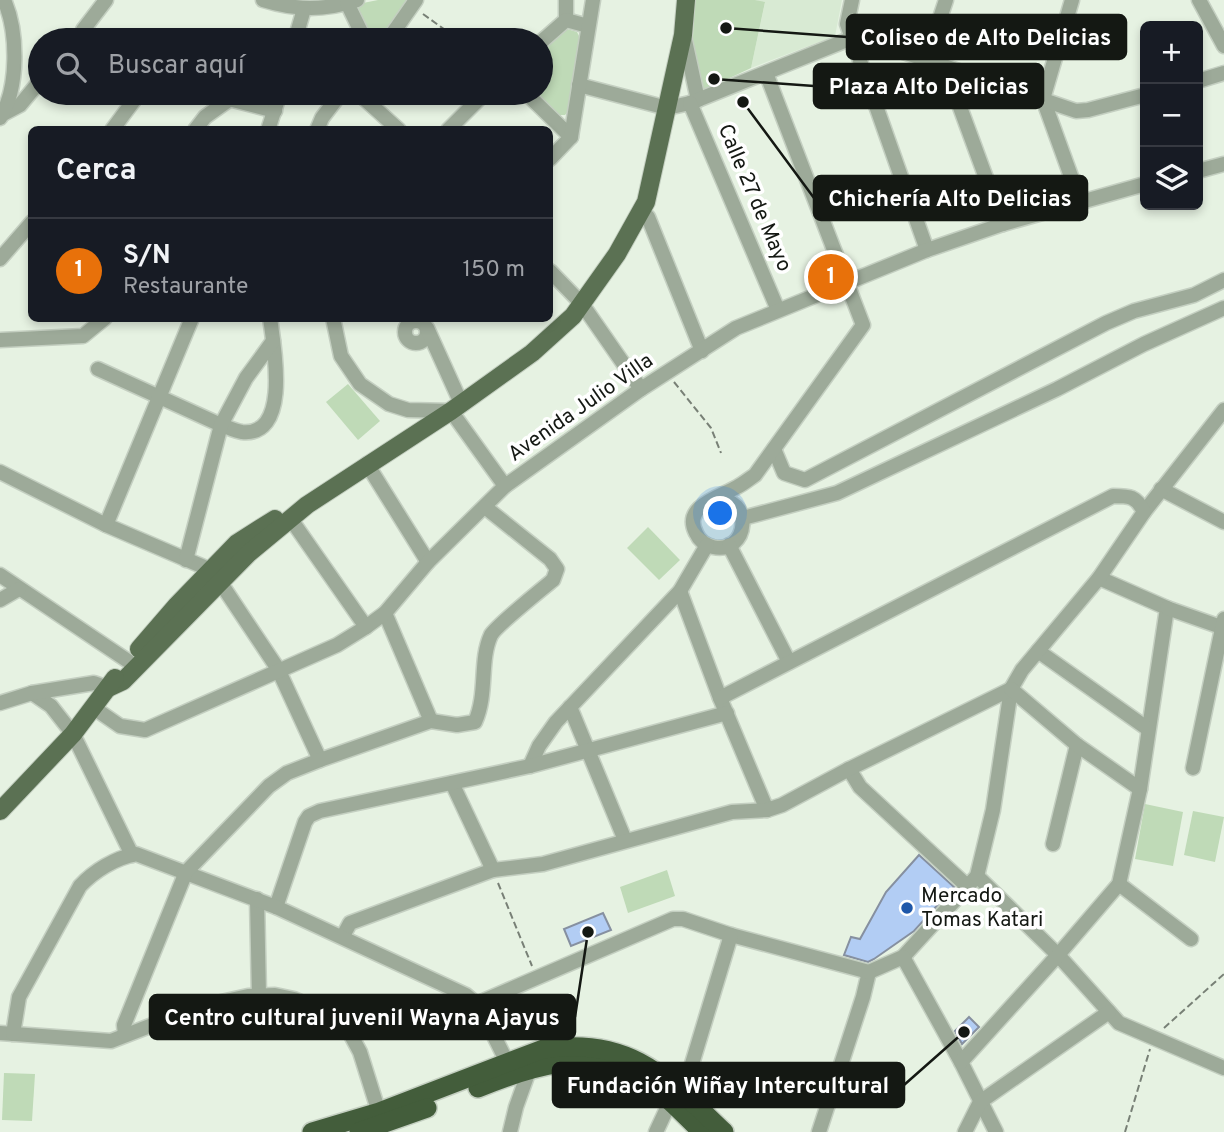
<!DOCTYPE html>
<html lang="es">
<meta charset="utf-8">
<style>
body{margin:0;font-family:Overpass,sans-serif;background:#20242c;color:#f1f3f6}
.controls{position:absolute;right:21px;top:21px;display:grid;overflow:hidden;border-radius:10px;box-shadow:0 4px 10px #0003}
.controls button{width:63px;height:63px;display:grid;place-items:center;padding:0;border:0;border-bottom:2px solid #363941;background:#171b24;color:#f1f3f6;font:35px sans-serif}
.you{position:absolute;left:721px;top:514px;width:24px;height:24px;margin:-18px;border:5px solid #fff;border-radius:50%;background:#1a73e8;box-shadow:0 0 0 10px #1a73e833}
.badge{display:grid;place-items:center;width:46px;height:46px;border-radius:50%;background:#92add3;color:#fff;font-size:23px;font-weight:700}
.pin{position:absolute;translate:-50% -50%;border:4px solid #fff;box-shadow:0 2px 7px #0006}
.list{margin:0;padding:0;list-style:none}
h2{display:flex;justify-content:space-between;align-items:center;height:91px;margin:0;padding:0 28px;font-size:30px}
h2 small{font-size:23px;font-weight:400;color:#9ea1a6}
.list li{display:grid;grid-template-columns:46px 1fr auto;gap:21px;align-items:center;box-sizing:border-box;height:105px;padding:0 28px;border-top:2px solid #363941}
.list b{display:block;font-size:26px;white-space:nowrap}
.list p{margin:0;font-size:23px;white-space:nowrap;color:#9ea1a6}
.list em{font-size:23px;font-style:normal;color:#9ea1a6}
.icon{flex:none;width:38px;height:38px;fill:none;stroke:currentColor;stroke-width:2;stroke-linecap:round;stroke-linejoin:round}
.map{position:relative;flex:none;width:1224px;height:1132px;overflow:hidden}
.search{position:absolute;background:#171b24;box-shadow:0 4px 10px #0003;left:28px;top:28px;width:525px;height:77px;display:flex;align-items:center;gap:18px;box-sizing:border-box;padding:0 24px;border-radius:38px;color:#9ea1a6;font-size:26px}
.panel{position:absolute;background:#171b24;box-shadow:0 4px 10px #0003;left:28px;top:126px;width:525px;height:196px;border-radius:10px}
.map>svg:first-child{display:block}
.built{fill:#d8ead3}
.green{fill:#bfdab7}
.building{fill:#b2cdf4;stroke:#8690a0;stroke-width:2}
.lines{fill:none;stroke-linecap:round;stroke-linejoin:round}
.minor-casing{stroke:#c4cfc1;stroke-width:17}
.major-casing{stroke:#c4cfc1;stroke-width:20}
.highway-casing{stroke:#c4cfc1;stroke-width:22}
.path{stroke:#788076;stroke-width:2;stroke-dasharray:7 3.5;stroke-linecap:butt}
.minor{stroke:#9daa99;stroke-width:14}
.major{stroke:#5b7153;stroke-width:18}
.highway{stroke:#435d3b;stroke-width:19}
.poi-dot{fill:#1e57a9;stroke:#fff;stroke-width:2.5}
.labels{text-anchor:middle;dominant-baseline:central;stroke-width:7;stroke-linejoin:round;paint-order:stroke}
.street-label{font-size:21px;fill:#141813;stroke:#fff}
.poi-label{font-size:21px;fill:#141813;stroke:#fff;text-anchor:start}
.leader{fill:none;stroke:#141813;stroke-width:2.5}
.callout-dot{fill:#141813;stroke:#fff;stroke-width:2.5}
.callout{fill:#141813;stroke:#141813;stroke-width:2.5}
.callout-label{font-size:23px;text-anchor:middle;font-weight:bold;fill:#fff}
</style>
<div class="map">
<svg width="1224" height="1132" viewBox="0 0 1224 1132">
<rect width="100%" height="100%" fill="#e6f2e2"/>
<path class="built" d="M755,0h87l-7,36 -84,32 14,-65z"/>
<g class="green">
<path d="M378,0h33l-30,40h-11l-17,-35z"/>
<path d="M695,0h60l10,2 -14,66 -47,22 -12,-36z"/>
<path d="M567,29l10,3 4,8 -12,70 -4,5h-8l-23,-22h7v-46l18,-16z"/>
<path d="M348,384l32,37 -22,19 -32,-38z"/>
<path d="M648,527l32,33 -21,20 -32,-32z"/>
<path d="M1145,804l38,8 -10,54 -38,-7z"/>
<path d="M1193,811l31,6 -9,45 -31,-7z"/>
<path d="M667,870l8,26 -47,17 -8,-26z"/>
<path d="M4,1073l31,1 -3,47 -30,-1z"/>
</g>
<g class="building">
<path d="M919,855l35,32 -40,44 -40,28 -6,3 -24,-7 7,-18 9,2 26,-47z"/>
<path d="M603,913l8,17 -40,16 -7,-17z"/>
<path d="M969,1017l10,10 -17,17 -7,-13z"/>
</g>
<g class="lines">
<g class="minor-casing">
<g id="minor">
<path d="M263,0c32,10 61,11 94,0"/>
<path d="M852,0l-5,24 80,226"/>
<path d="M1072,0l-29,99 37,102"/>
<path d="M1199,0l25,46"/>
<path d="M347,3l18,37"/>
<path d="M566,20v-20"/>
<path d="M684,36l14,64"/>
<path d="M83,40v-10l23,-30"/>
<path d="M295,40l9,-31"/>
<path d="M388,40l28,-40"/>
<path d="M541,42l25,-22 22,6"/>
<path d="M926,60l20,-60"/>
<path d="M954,70l-4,10 53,144"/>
<path d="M1198,81l26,-8"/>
<path d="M579,85l88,23 23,-5 162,-65 13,1 211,72 12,-1 57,-15"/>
<path d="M206,93l69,18"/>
<path d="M358,93l41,37"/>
<path d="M526,93l45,44"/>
<path d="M690,103l88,207"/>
<path d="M3,114l17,-9 20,-24"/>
<path d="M0,118c19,-30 18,-87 4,-118"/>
<path d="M112,130l23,-31v-6"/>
<path d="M195,130l10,-13 25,-18"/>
<path d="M268,130l12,-37"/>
<path d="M317,130l5,-12 19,-25"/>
<path d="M448,130l37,-37"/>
<path d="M550,159l21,-22 22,-137"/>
<path d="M1198,171l26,-7"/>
<path d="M641,211l7,6 54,134"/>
<path d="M0,259l32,-37"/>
<path d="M550,271l32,33 59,85"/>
<path d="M333,318l8,38 19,28 29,20 19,6 43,1 54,75"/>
<circle cx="416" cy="332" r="11"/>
<path d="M427,328l34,75"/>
<path d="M0,340l83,-4 22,-18"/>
<path d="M98,369l123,56c6,2 14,6 21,7 49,5 32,-85 28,-114"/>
<path d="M774,449l10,24 21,7 301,-157 28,-12 60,-16 30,-15"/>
<path d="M367,464l61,98"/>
<path d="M0,472l106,53 105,45"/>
<path d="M1161,489l63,33"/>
<path d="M714,499c41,-3 35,56 -1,48 -8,-2 -14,-7 -17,-14 -14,-27 24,-36 41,-46 6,-3 12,-8 18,-12l108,-150 -97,-252"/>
<path d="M1144,512l80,-102"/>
<path d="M290,518l76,109"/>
<path d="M743,518l94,-25 220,-104 87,-45 80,-36"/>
<path d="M106,525l86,-207"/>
<path d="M729,545l60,117"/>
<path d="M186,560l35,-135 25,-47 27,-37"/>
<path d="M0,575l128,86"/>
<path d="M1099,578l68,30 -27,181"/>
<path d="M220,582l58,87 42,91"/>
<path d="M680,591l40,107 47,112"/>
<path d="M0,600l19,-11"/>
<path d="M1167,608l54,19"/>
<path d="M385,613l46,108"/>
<path d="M1038,651l110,78"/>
<path d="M32,693l19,13 22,28 59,121"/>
<path d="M720,698l393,-202c17,0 23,0 31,16l-45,66 -77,92 -11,19 -18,121 -16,66 -74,81 -34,15 -6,25 -44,135"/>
<path d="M0,703l32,-10 62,-10 14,5"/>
<path d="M570,707l55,133"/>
<path d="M94,708l26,18 25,4 192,-85 29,-18 19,-14 43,-51 77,-76 136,-97 95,-61 191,-78 76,-26 142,-40"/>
<path d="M530,766l9,-20 17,-24 124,-131 27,-46"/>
<path d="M1193,768l31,-149"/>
<path d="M849,769l11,18 107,99"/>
<path d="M452,783l41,87"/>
<path d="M1053,844l24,-99"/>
<path d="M977,876l81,79 61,68 105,45"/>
<path d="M1119,884l72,55"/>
<path d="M257,899l2,97"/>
<path d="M276,907l29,-85 4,-6 11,-5 210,-45 197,-53"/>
<path d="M343,936l7,-13 143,-53 50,-6 189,-52 35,-2 15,-5 67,-36 162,-80"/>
<path d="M903,957l58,105 35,70"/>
<path d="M476,1004l197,-85h10l48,16 138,37"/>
<path d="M0,1033l111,8 88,-34 49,-11 27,-1 19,4 34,15 18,12 14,26 21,67"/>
<path d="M13,1034l6,-37 61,-111c14,-15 35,-28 56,-32l140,53 190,88 13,11 28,56 2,8"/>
<path d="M125,1035l-1,-10 62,-153 83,-86 18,-13 33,-13 111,-39 26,4 18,-3c13,-29 4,-61 16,-87 5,-9 51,-46 62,-55l4,-11 -7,-10 -65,-52"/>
<path d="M961,1062l97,-107 61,-71 21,-95 -63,-44 -66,-56"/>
<path d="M510,1132l6,-25 14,-39"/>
<path d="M656,1132l14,-30 18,-25 43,-142"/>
<path d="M965,1132l15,-30 129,-90"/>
</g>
</g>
<g class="major-casing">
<g id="major">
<path d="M139,649l38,-44 60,-62 38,-24"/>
<path d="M108,688l15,-7 126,-128 58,-48 144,-94 81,-58 41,-37 44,-62 29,-52 37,-167 3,-35"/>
<path d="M0,811l73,-77 42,-56"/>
</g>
</g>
<g class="highway-casing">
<g id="highway">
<path d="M478,1088c54,-22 108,-40 162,-9 24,13 43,35 62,53"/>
<path d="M312,1132l67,-20 164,-63c87,-13 123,28 181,83"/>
<path d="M359,1132l68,-24"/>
</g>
</g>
<g class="path">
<path d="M423,14l36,26"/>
<path d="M674,382l37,46 10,25"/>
<path d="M498,883l34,83"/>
<path d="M1164,1028l60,-54"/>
<path d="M1125,1132l25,-83"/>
</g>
<use href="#minor" class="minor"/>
<use href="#major" class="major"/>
<use href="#highway" class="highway"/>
</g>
<circle class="poi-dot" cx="907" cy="908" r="7"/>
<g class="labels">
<g class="street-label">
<text transform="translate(754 198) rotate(67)">Calle 27 de Mayo</text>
<text transform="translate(581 408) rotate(-35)">Avenida Julio Villa</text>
</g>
<g class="poi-label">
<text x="921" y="896">Mercado<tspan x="921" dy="24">Tomas Katari</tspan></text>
</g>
</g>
<path class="leader" d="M726 28L847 37M714 79L814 86M743 102L814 198M588 932L575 1017M964 1032L904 1085"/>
<g class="callout-dot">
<circle cx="726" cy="28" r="7"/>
<circle cx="714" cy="79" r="7"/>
<circle cx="743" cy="102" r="7"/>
<circle cx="588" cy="932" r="7"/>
<circle cx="964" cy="1032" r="7"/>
</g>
<g class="callout">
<rect x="847" y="15" width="279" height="44" rx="7"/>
<rect x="814" y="64" width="229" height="44" rx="7"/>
<rect x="814" y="176" width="273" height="44" rx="7"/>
<rect x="150" y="995" width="425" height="44" rx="7"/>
<rect x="553" y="1063" width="351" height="44" rx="7"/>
</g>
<g class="callout-label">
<text x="986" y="45">Coliseo de Alto Delicias</text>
<text x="929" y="94">Plaza Alto Delicias</text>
<text x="950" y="206">Chichería Alto Delicias</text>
<text x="362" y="1025">Centro cultural juvenil Wayna Ajayus</text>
<text x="728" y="1093">Fundación Wiñay Intercultural</text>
</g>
</svg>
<div class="controls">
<button>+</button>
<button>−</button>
<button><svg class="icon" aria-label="layers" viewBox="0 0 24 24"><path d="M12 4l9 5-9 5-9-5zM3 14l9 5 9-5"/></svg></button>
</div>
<div class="you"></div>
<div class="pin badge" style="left:831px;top:277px;background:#e8710a">1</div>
<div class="search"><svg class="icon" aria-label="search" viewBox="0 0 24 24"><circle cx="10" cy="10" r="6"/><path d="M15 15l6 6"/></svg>Buscar aquí</div>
<section class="panel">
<h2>Cerca<small></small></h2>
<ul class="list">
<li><span class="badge" style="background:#e8710a">1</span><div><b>S/N</b><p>Restaurante</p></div><em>150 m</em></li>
</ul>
</section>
</div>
